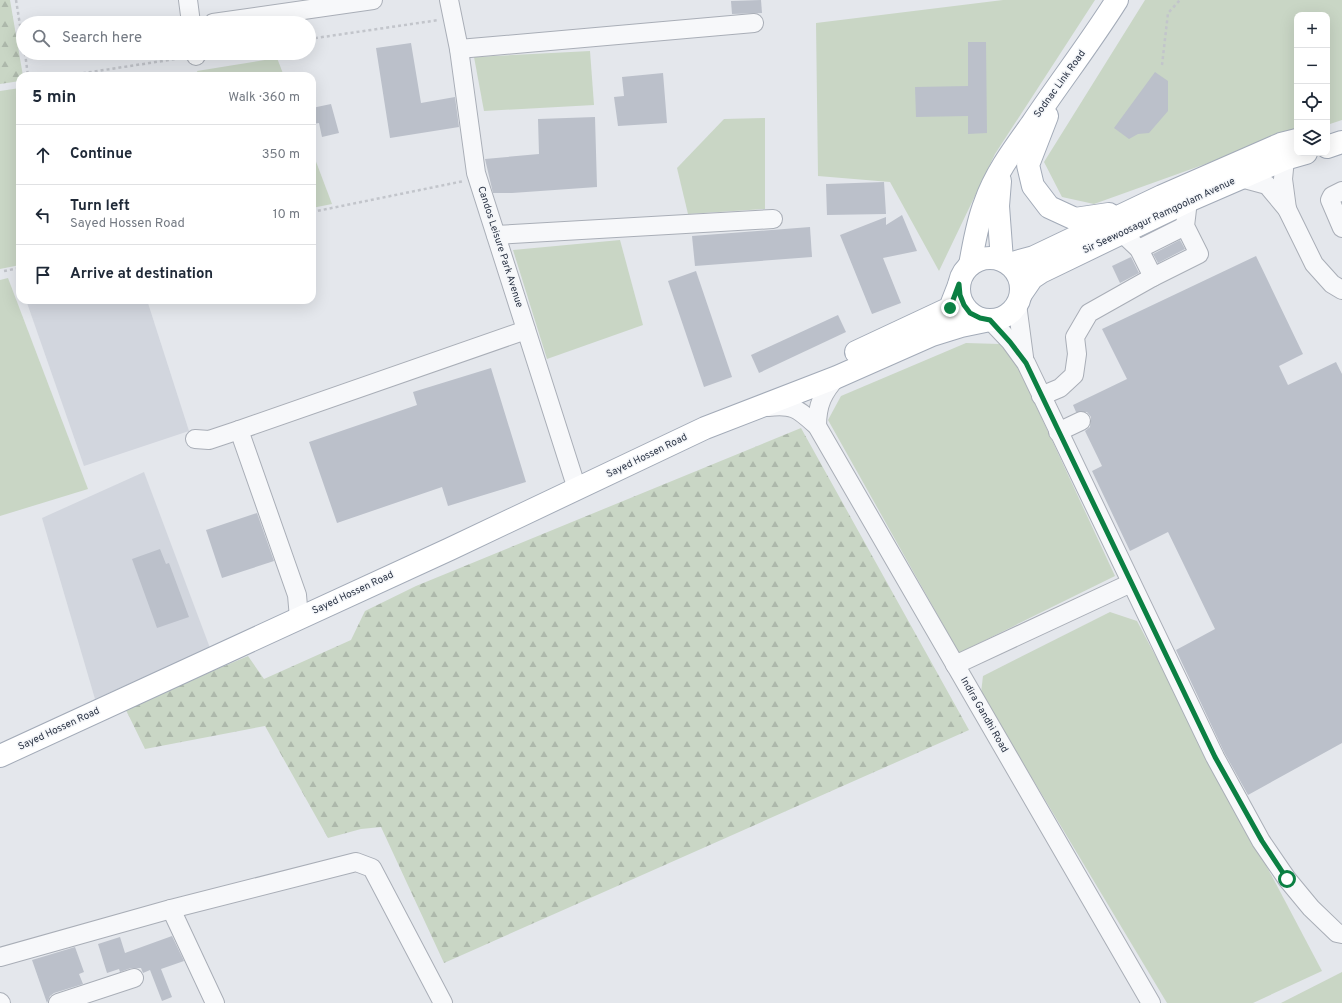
<!DOCTYPE html>
<meta charset="utf-8">
<style>
body{margin:0;font-family:Overpass,sans-serif;background:#f6f6f7;color:#1f2937}
.controls{position:absolute;right:12px;top:12px;display:grid;overflow:hidden;border-radius:8px;box-shadow:0 4px 16px #0002}
.controls button{width:36px;height:36px;display:grid;place-items:center;padding:0;border:0;border-bottom:1px solid #e0e1e3;background:#fff;color:#1f2937;font:20px sans-serif}
.stop{position:absolute;width:12px;height:12px;margin:-9px;border:3px solid #0b8043;border-radius:50%;background:#fff}
.stop.end{background:#0b8043;border-color:#fff;box-shadow:0 1px 4px #0008}
.list{margin:0;padding:0;list-style:none}
h2{display:flex;justify-content:space-between;align-items:center;height:52px;margin:0;padding:0 16px;font-size:17px}
h2 small{font-size:13px;font-weight:400;color:#747a83}
.list li{display:grid;grid-template-columns:26px 1fr auto;gap:12px;align-items:center;box-sizing:border-box;height:60px;padding:0 16px;border-top:1px solid #e0e1e3}
.list b{display:block;font-size:15px;white-space:nowrap}
.list p{margin:0;font-size:13px;white-space:nowrap;color:#747a83}
.list em{font-size:13px;font-style:normal;color:#747a83}
.icon{flex:none;width:22px;height:22px;fill:none;stroke:currentColor;stroke-width:2;stroke-linecap:round;stroke-linejoin:round}
.map{position:relative;flex:none;width:1342px;height:1003px;overflow:hidden}
.search{position:absolute;background:#fff;box-shadow:0 4px 16px #0002;left:16px;top:16px;width:300px;height:44px;display:flex;align-items:center;gap:10px;box-sizing:border-box;padding:0 14px;border-radius:22px;color:#747a83;font-size:15px}
.panel{position:absolute;background:#fff;box-shadow:0 4px 16px #0002;left:16px;top:72px;width:300px;height:232px;border-radius:12px}
.map>svg:first-child{display:block}
.built{fill:#d2d6de}
.grass{fill:#c9d6c5}
.forest{fill:url(#forest-firs)}
.building{fill:#bbc0ca}
.lines{fill:none;stroke-linecap:round;stroke-linejoin:round}
.minor-casing{stroke:#a9aeb7;stroke-width:20}
.major-casing{stroke:#a3abb8;stroke-width:24}
.path{stroke:#c2c5cb;stroke-width:2.5;stroke-dasharray:3 3;stroke-linecap:butt}
.minor{stroke:#f7f8fa;stroke-width:18}
.major{stroke:#fff;stroke-width:22}
.route{stroke:#0b8043;stroke-width:5}
.labels{text-anchor:middle;dominant-baseline:central;stroke-width:3;stroke-linejoin:round;paint-order:stroke}
.street-label{font-size:10px;fill:#2b3445;stroke:#f4f6f9}
</style>
<div class="map">
<svg width="1342" height="1003" viewBox="0 0 1342 1003">
<defs>
<pattern id="forest-firs" width="22" height="20" patternUnits="userSpaceOnUse"><rect width="22" height="20" fill="#c9d6c5"/><path d="M5 1l3.5 6h-7zM16 11l3.5 6h-7z" fill="#adb8ab"/></pattern>
</defs>
<rect width="100%" height="100%" fill="#e4e7ec"/>
<g class="built">
<path d="M26,300h121l42,131 -105,35z"/>
<path d="M144,472l66,176 -115,51 -53,-181z"/>
</g>
<g class="grass">
<path d="M1003,0h92l-100,154 -56,117 -49,-89 -72,-6 -2,-153z"/>
<path d="M1145,0h197v120l-15,5v-110h-30v119l-58,18 -145,52 -32,-7 -18,-35z"/>
<path d="M590,51l4,54 -110,6 -10,-54z"/>
<path d="M277,58l7,18h-85l-2,-5z"/>
<path d="M20,88v177l-20,4v-178z"/>
<path d="M765,118v91l-77,5 -11,-46 47,-49z"/>
<path d="M312,151l20,53 -20,4z"/>
<path d="M620,240l23,85 -96,34 -34,-109z"/>
<path d="M8,278l80,211 -88,27v-236z"/>
<path d="M966,343l34,1 18,23 97,209 -156,77 -131,-233 13,-24z"/>
<path d="M1110,612l27,9 185,350 -69,32h-86l-186,-310 2,-17z"/>
<path d="M1342,972v31h-61z"/>
</g>
<g class="forest">
<path d="M0,0h10l13,76h-3v5l-20,3z"/>
<path d="M801,428l168,302 -525,233 -63,-136 -20,2 -33,9 -63,-112 -120,23 -20,-41 123,-52 16,23 87,-39 14,-29 51,-25z"/>
</g>
<g class="building">
<path d="M761,0l1,13 -30,1 -1,-13z"/>
<path d="M968,42h18l1,91 -19,1v-18l-52,1 -1,-30 53,-1z"/>
<path d="M411,43l10,60 34,-6 4,30 -69,11 -14,-90z"/>
<path d="M1155,72l13,9v30l-19,22 -11,1 -9,5 -15,-11z"/>
<path d="M663,73l4,50 -49,3 -4,-29 10,-1 -2,-19z"/>
<path d="M331,104l8,29 -17,4 -3,-14 -7,1v-16z"/>
<path d="M595,117l2,70 -85,6h-19l-8,-34 54,-5 -1,-35z"/>
<path d="M884,182l2,32 -59,1 -1,-31z"/>
<path d="M902,215l15,36 -34,7 18,45 -29,11 -32,-79 46,-18v8z"/>
<path d="M810,227l2,30 -117,9 -3,-30z"/>
<path d="M1180,240l5,9 -27,14 -5,-9z"/>
<path d="M1256,256l47,98 -24,12 9,19 48,-23 6,12v369l-94,52 -24,-43 -48,-102 39,-21 -47,-97 -38,19 -38,-80 10,-5 -17,-35 5,-4 1,-10 -4,-5h-11l-3,-7 54,-26 -25,-50z"/>
<path d="M1131,257l8,16 -19,10 -8,-17z"/>
<path d="M696,271l36,106 -28,10 -36,-106z"/>
<path d="M838,315l8,17 -87,41 -8,-18z"/>
<path d="M491,368l35,114 -78,24 -6,-19 -105,36 -28,-81 108,-37 -4,-13z"/>
<path d="M257,513l17,48 -52,17 -16,-48z"/>
<path d="M160,549l6,15 3,-1 20,54 -32,11 -25,-69z"/>
<path d="M172,936l12,25 -23,8 11,28 -10,4 -12,-31 -7,3 -2,-5h-10l-11,4 -1,-3 -12,4 -9,-29 22,-7 5,16z"/>
<path d="M75,947l9,25 -5,2 4,10 -29,9 -4,3 -3,7 -15,-43z"/>
</g>
<g class="lines">
<g class="minor-casing">
<g id="minor">
<path d="M188,0l3,23"/>
<path d="M449,0l10,49 17,124 101,316"/>
<path d="M213,23l160,-23"/>
<path d="M459,49l295,-26"/>
<path d="M196,53v3"/>
<path d="M1285,159l-2,20 4,30"/>
<path d="M1241,178l26,7 20,24 27,55 18,20 10,6"/>
<path d="M1342,191l-10,5 -2,4 12,28"/>
<path d="M496,235l277,-16"/>
<path d="M1139,249l46,-23"/>
<path d="M1153,277l46,-23 -14,-28 3,-25"/>
<path d="M1017,304l7,53"/>
<path d="M990,320l20,21 16,22 189,394 46,84 26,38 24,29 26,25 5,1"/>
<path d="M1041,396l19,-8 14,-13 3,-21 -2,-17 14,-24 64,-36 -14,-28 -18,-17"/>
<path d="M768,407c26,-3 30,2 49,19l334,577"/>
<path d="M817,426c0,-21 6,-34 20,-49"/>
<path d="M239,430l58,165 2,23"/>
<path d="M1058,432l23,-11"/>
<path d="M195,439l14,1 30,-10 287,-100"/>
<path d="M955,665l176,-82"/>
<path d="M171,909l44,94"/>
<path d="M0,957l171,-48 185,-47 16,6 71,135"/>
<path d="M0,1002l1,1"/>
<path d="M58,1003l76,-25"/>
</g>
</g>
<g class="major-casing">
<g id="major">
<path d="M1047,116l-19,49 5,21 16,21 26,12 34,-5"/>
<path d="M1327,147l15,-5"/>
<path d="M1000,181l-2,25 4,54"/>
<circle cx="990" cy="289" r="31"/>
<path d="M1009,264l25,-7 128,-61 119,-52 16,-4"/>
<path d="M970,265c4,-21 7,-42 15,-62 10,-29 28,-53 46,-78 28,-42 59,-82 86,-125"/>
<path d="M1021,294l11,-16 9,-6 147,-71 97,-42 21,-6"/>
<path d="M856,352l94,-44 9,-23"/>
<path d="M0,756l450,-207 255,-121 132,-51 95,-42 29,-9 29,-6"/>
</g>
</g>
<g class="path">
<path d="M16,0l7,44"/>
<path d="M309,39l130,-19"/>
<path d="M25,53l3,23"/>
<path d="M1162,65l6,-52 12,-13"/>
<path d="M65,76l117,-18"/>
<path d="M312,212l152,-31"/>
<path d="M4,271l16,-3"/>
</g>
<use href="#minor" class="minor"/>
<use href="#major" class="major"/>
</g>
<g class="lines">
<path class="route" d="M950,308l9,-24 1,11 4,10 6,8 10,5 10,2 20,22 16,21 189,394 47,84 25,38"/>
</g>
<g class="labels">
<g class="street-label">
<text transform="translate(1060 84) rotate(-54)">Sodnac Link Road</text>
<text transform="translate(1159 216) rotate(-25)">Sir Seewoosagur Ramgoolam Avenue</text>
<text transform="translate(500 247) rotate(72)">Candos Leisure Park Avenue</text>
<text transform="translate(647 456) rotate(-26)">Sayed Hossen Road</text>
<text transform="translate(353 593) rotate(-25)">Sayed Hossen Road</text>
<text transform="translate(984 715) rotate(60)">Indira Gandhi Road</text>
<text transform="translate(59 729) rotate(-25)">Sayed Hossen Road</text>
</g>
</g>
</svg>
<div class="controls">
<button>+</button>
<button>−</button>
<button><svg class="icon" aria-label="locate" viewBox="0 0 24 24"><circle cx="12" cy="12" r="6"/><path d="M12 2v4M12 18v4M2 12h4M18 12h4"/></svg></button>
<button><svg class="icon" aria-label="layers" viewBox="0 0 24 24"><path d="M12 4l9 5-9 5-9-5zM3 14l9 5 9-5"/></svg></button>
</div>
<div class="stop" style="left:1287px;top:879px"></div>
<div class="stop end" style="left:950px;top:308px"></div>
<div class="search"><svg class="icon" aria-label="search" viewBox="0 0 24 24"><circle cx="10" cy="10" r="6"/><path d="M15 15l6 6"/></svg>Search here</div>
<section class="panel">
<h2>5 min<small>Walk · 360 m</small></h2>
<ul class="list">
<li><svg class="icon" aria-label="ahead" viewBox="0 0 24 24"><path d="M12 20V5M6 11l6-6 6 6"/></svg><div><b>Continue</b></div><em>350 m</em></li>
<li><svg class="icon" aria-label="left" viewBox="0 0 24 24"><path d="M17 20v-9H6M10 6l-5 5 5 5"/></svg><div><b>Turn left</b><p>Sayed Hossen Road</p></div><em>10 m</em></li>
<li><svg class="icon" aria-label="arrive" viewBox="0 0 24 24"><path d="M6 21V4h12l-3 4 3 4H6"/></svg><div><b>Arrive at destination</b></div></li>
</ul>
</section>
</div>
